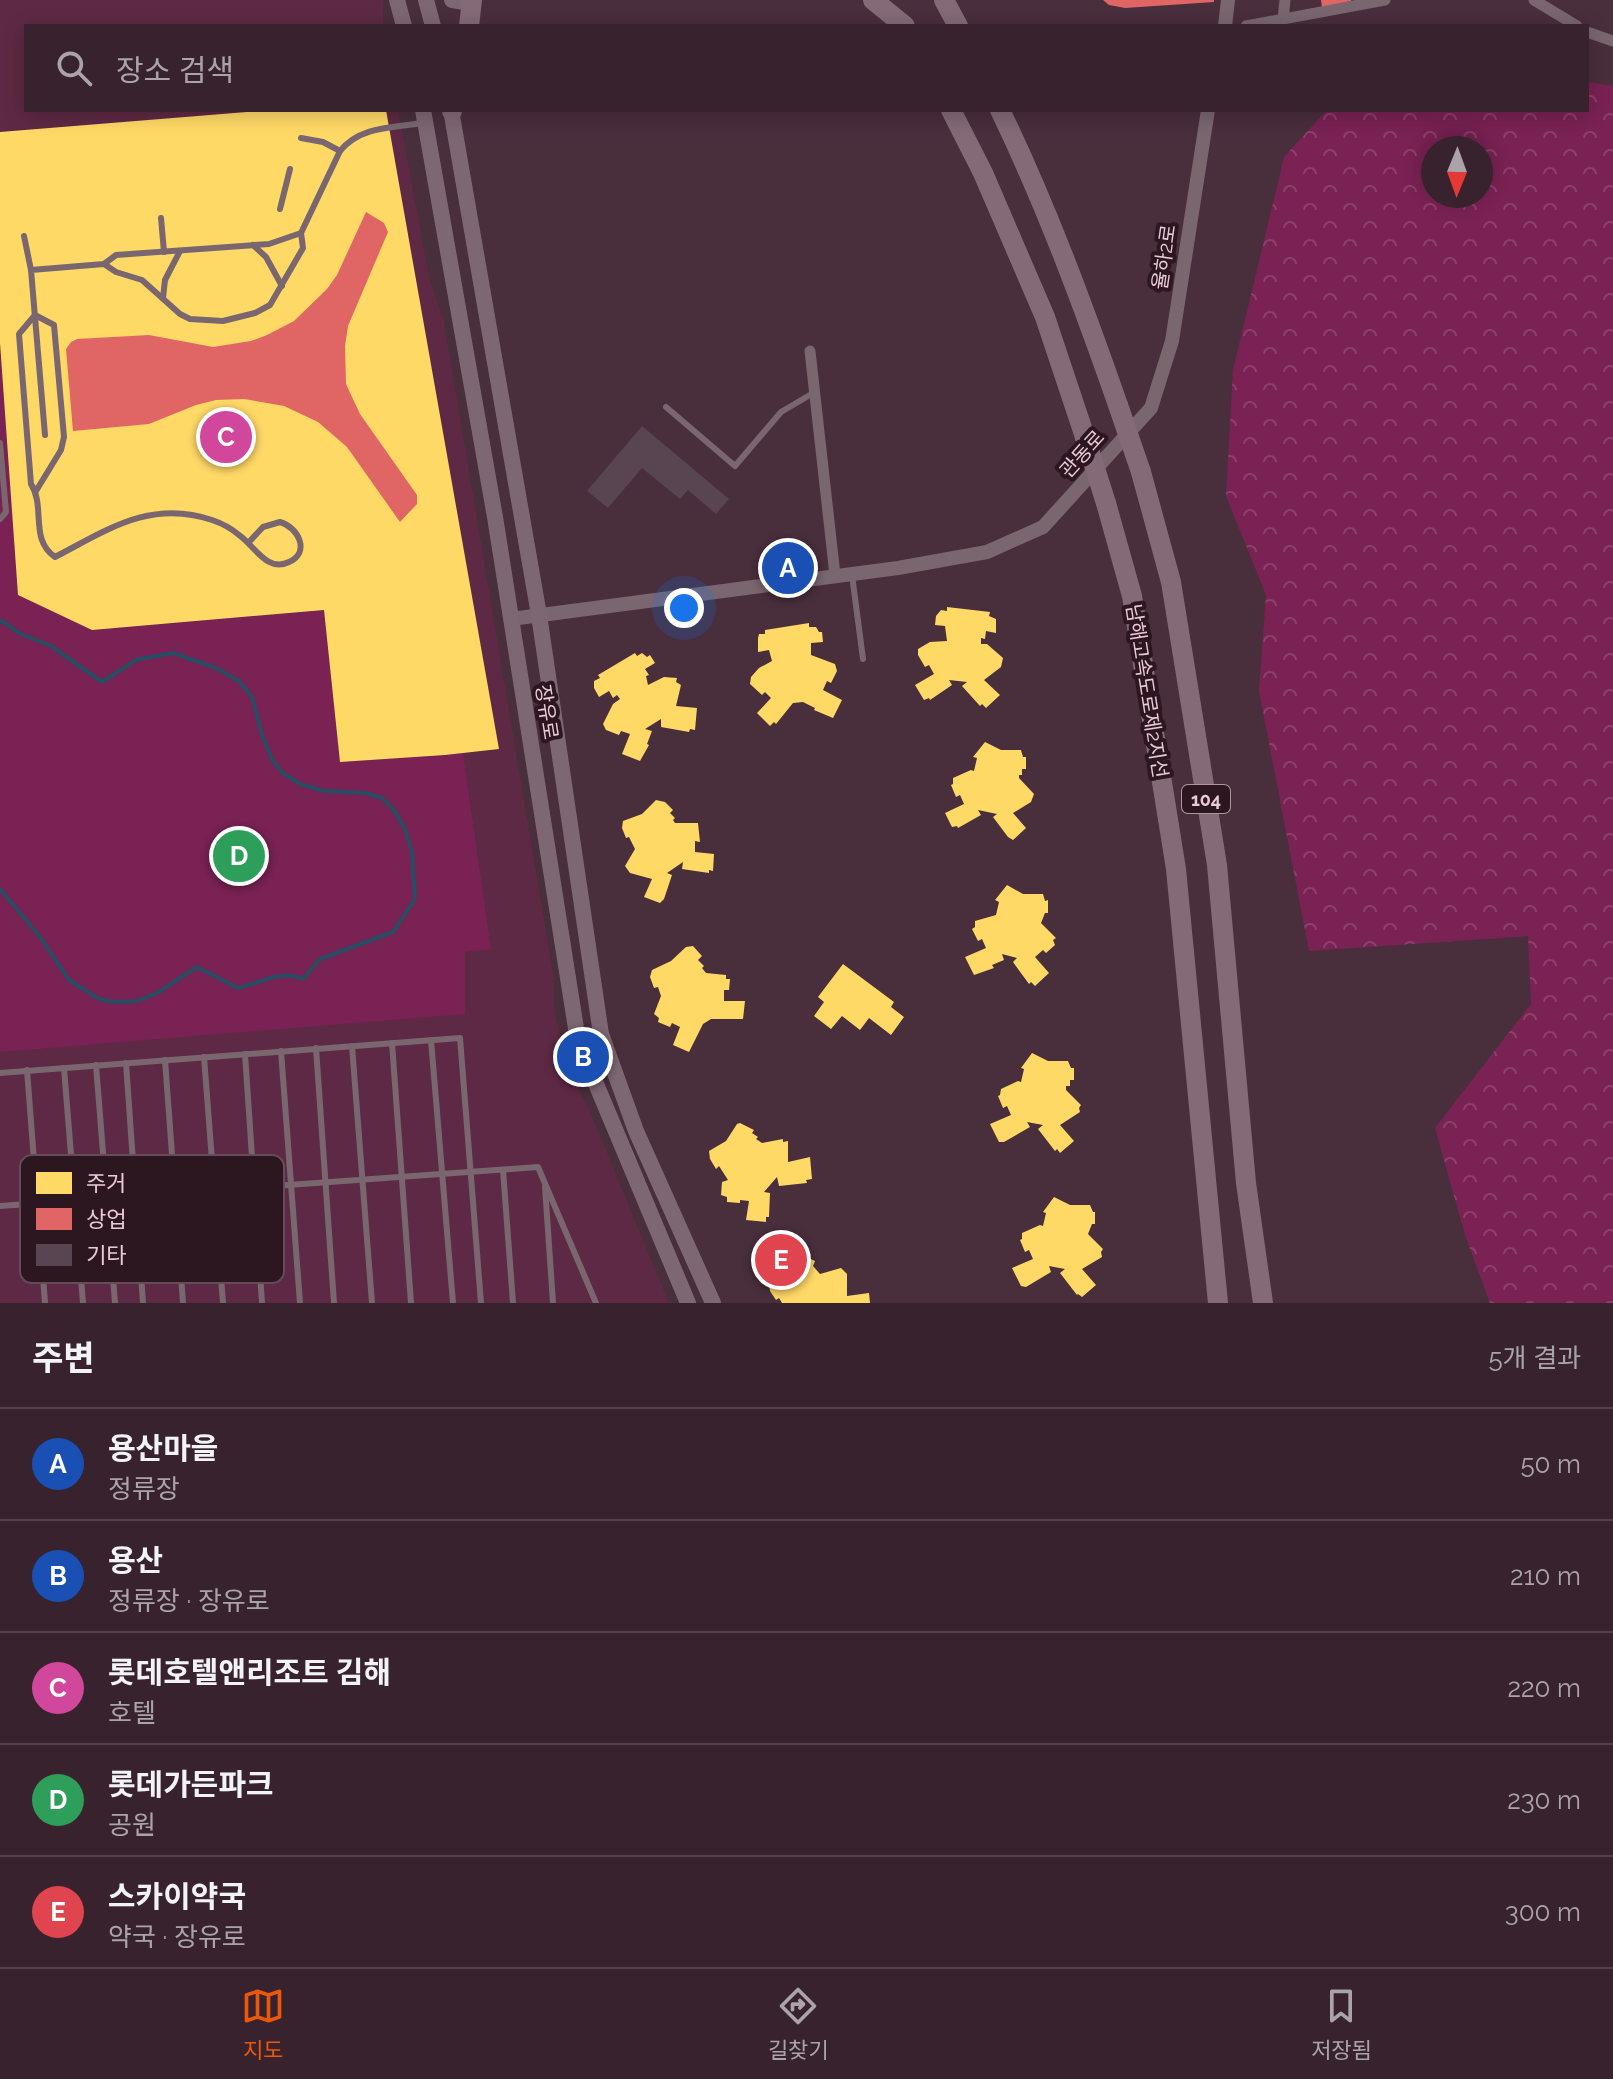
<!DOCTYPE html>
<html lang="ko">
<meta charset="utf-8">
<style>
body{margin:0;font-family:Raleway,"Noto Sans KR",sans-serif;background:#3e2a35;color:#f1f3f6}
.compass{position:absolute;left:1421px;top:136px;width:72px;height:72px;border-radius:50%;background:#37222d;box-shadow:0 4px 20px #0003;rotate:181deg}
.you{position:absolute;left:684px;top:608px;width:28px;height:28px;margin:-20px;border:6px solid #fff;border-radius:50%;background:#1a73e8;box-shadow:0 0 0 12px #1a73e833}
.badge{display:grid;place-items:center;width:52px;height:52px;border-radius:50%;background:#ea580c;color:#fff;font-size:26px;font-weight:700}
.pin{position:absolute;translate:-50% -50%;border:4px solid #fff;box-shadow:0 2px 8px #0006}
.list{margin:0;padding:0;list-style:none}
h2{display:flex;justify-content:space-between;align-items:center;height:104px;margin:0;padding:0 32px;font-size:34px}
h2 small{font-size:26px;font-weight:400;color:#aaa4aa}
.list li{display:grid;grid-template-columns:52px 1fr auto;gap:24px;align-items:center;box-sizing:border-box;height:112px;padding:0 32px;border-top:2px solid #513f49}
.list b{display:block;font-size:30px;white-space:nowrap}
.list p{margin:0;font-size:26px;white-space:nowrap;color:#aaa4aa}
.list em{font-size:26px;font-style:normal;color:#aaa4aa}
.icon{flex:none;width:44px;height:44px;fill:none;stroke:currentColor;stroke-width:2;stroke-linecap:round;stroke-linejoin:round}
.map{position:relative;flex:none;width:1613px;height:1303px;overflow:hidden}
.search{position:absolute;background:#37222d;box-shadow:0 4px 20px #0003;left:24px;right:24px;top:24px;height:88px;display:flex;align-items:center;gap:20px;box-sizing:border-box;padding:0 28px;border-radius:0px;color:#aaa4aa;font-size:30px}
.sheet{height:664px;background:#37222d}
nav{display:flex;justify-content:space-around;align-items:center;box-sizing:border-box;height:112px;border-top:2px solid #513f49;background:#37222d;font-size:22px;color:#aaa4aa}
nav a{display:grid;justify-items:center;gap:4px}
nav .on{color:#ea580c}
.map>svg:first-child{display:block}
.built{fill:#5e2944}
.forest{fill:url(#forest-crowns);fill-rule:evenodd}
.park{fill:#792253}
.homes{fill:#ffd966}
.shops{fill:#e06666}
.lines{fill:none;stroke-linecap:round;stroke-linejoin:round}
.stream{stroke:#264d61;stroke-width:4}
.building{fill:#594452}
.service{stroke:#79666f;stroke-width:6}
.minor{stroke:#79666f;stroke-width:11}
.tertiary{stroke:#79666f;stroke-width:14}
.secondary{stroke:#7d6772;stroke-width:16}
.motorway{stroke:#836a76;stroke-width:20}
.motorway-bridge{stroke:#836a76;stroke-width:20}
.labels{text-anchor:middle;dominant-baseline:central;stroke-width:8;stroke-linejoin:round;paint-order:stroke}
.shield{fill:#2c1620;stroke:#b194a1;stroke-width:2}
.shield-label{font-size:18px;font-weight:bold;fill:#eacad8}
.street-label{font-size:20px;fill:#eacad8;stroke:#2c1620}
.key{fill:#2c1620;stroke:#654c57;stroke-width:2}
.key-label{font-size:22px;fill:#eacad8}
</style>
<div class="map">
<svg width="1613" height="1303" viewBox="0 0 1613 1303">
<defs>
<pattern id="forest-crowns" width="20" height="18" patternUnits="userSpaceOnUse" patternTransform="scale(2)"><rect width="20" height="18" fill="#792253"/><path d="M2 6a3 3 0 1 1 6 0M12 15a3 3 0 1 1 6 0" fill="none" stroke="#8c416b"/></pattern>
</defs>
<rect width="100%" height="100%" fill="#492e3c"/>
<path class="built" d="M0,0h383v26h-357v84h372l32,171 14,40 110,658v32l16,60 22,45 77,187h-669z"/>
<path class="forest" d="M1587,82l26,4v1217h-123l-25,-68 -30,-107 96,-124 -3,-68 -219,15 -50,-260 7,-96 -40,-99 7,-126 51,-213 43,-47h260zM1433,148h48v48h-48z"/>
<path class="park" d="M0,343l92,287 232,-20 16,152 123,-9 28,196 -26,3v62l-465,38z"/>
<g class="homes">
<path d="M272,110h114l113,639 -54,6 -105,7 -16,-152 -232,20 -74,-35 -18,-252v-211z"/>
<path d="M947,607l43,5 -1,4 7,3v14l-10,-2 -1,8 -4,-1v6h6l16,14 -2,9 -17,13 16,15 -14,13 -4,-4 -2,2 -18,-20 5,-4 -18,-2 3,5 -22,15 -1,-2 -5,2 -9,-15 19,-11 -5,-9 -4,2 -7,-12v-6l12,-7 17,-1 -2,-15 -10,-1 1,-9 5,-6 6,1z"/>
<path d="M809,623v4h7l3,5h3l1,10 -12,1v12l24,9 2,7 -6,12 -4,-2 -4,9 19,10 -9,18 -19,-8 1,-2 -12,-6 -10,1 -17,21 -2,-2 -4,4 -13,-13 14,-15 -6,-6 -3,3 -12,-11 1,-7 8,-9 13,-7 -3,-11 -11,2v-14l1,-4h6v-4z"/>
<path d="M635,653l2,3 5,-3 5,4 3,-2 5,8 -10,6 4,6 -3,1 2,9 16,-8 13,1 -1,4 5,3 -5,21 21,2 -2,22 -5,-1 -1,3 -28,-5v-8l-16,10 7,2 -5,13 2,1 -9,16 -18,-7 8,-20 -9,-3 -2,4 -13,-5 -3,-6 10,-20 7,-5 -3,-4 -4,3 -4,-7 -10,6 -5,-9v-7l6,-3 -2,-3z"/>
<path d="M985,742l16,8h20l2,7h3v12h-4v6h-3v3l15,16 -3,8 -18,11 13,15 -13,12 -5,-3 -15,-20 4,-3 -19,-4 3,5 -23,13 -1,-2 -5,1 -7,-14 19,-9 -4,-9 -4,2 -5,-12 2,-1v-6l18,-8 3,1 3,-13 -4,-1z"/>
<path d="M656,800l9,2 8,8 -3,3 5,5 -2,2 2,3h23l2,19 -5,-1v11l19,2 -1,17 -4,-1v3l-27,-4 1,-7 -16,11 5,2 -8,24 -4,4 -16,-6 8,-18 -22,-6 -5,-7 10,-17 -6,-12 -3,1 -4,-10 1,-7 19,-7z"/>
<path d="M1007,885l16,9h20l2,7 3,-1v13h-3l-4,10 15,15 -3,2 2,5 -9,8 -3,-3 -8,7 14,16 -14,13 -4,-4 -2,2 -16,-22 4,-4 -15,-4 2,6 -12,5 2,3 -20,7 -9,-18 21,-9 -4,-9 -4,2 -6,-12 3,-2v-6l21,-6 3,-13 -4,-2z"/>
<path d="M693,946l9,10 -4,4 6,6 -2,2 4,5 20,2v4h4l-1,11h-5v11h21l-2,18h-32l-8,5 -14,28 -16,-7 7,-18 -8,-4 -2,4 -12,-5 1,-4 -5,-4 7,-18 -3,-9 -4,1 -4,-11 2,-7 19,-9 15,-14z"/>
<path d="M843,964l51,38 -3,5 13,10 -13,18 -22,-17 -9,12 -18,-14 -11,13 -17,-13 10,-14 -6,-5z"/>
<path d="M1032,1053l16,8h20l3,7h3v12h-4v6h-4v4l15,15 -2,3 1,4 -20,13 14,16 -14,12 -3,-4 -2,2 -17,-22 5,-4 -16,-3 3,5 -26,15h-5l-9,-18 21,-9 -4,-9 -4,2 -5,-12 2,-1 1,-6 17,-8 3,1 3,-13 -3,-1z"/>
<path d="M740,1123l14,7 -2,3 6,4 -2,2 6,4 21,-4v3l5,-1v21l22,-5 2,22 -6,1 1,3 -28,3 -2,-9 -13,15 6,1 -1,24h-3v5l-20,-2 3,-19 -9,-1v3l-13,-1v-5l-6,-2 1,-13 6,-2 -9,-14 -3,3 -6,-10 -1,-8 17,-10 11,-17z"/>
<path d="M1054,1197l16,8h20l3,7h2v12h-3l-4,10 15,15 -2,3 1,5 -20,12 14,16 -14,12 -4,-3 -1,1 -17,-22 5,-4 -16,-3 2,6 -25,15 -5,-1 -9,-18 21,-9 -4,-9 -4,2 -5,-12 2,-1v-6l18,-8 3,1 3,-13 -3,-1z"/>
<path d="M800,1254l15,7 -2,5 7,8 21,-6 6,6v22l22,-3 1,10h-88l-3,-5 -3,2 -6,-9 -1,-8 17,-10 11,-18z"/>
</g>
<g class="shops">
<path d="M1103,0h111v2l-89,6 -16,-3z"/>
<path d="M1321,0h30v1l-29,7z"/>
<path d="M366,212l18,11 4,9 -40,94 -3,20 1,38 14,30 57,81v9l-17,18 -53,-75 -29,-25 -34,-16 -40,-7 -28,1 -20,5 -47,19 -76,7 -7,-82 5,-7 6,-3 72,-4 64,12 38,-6 16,-6 27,-14 33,-32 10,-14z"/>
</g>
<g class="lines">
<path class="stream" d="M0,620l21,14 30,12 51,36 34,-22 37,-7 43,15 23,13 13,16 11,41 10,23 10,12 17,11 24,7 41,2 17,5 12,12 11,19 7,24 3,46 -22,33 -73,27 -17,20c-24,-10 -41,4 -65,9l-41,-21 -40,26 -20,8 -22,1 -16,-3 -30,-19 -29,-43 -40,-48"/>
</g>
<path class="building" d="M642,426l87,73 -13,15 -28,-24 -8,9 -38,-31 -34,40 -21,-17z"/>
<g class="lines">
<g class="service">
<path d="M301,138l22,4 17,9"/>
<path d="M280,209l10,-40"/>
<path d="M161,218l3,34"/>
<path d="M24,236l7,34"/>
<path d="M253,245l13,12 16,29"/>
<path d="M104,264l12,8 26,8 38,34 10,5 33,2 32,-8 15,-8 33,-57 -2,-15 39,-82c20,-25 52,-23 82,-28"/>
<path d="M163,298l2,-18 15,-29"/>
<path d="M666,407l69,59 46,-54 34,-20"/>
<path d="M45,435l-14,-165 73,-6 12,-9 153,-11 32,-11"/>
<path d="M0,443l6,69 -6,7"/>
<path d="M36,491l25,-41 3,-13 -10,-112 -19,-10 -16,19 12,150c15,23 -2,55 24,73 52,-27 96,-58 157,-37 9,3 20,9 27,15 15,10 28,38 50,27 22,-10 9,-35 -9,-40l-17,5 -14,15"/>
<path d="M852,575l11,84"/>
<path d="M431,1040l22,263"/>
<path d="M392,1043l19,260"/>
<path d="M352,1046l20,257"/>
<path d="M316,1048l18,255"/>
<path d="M281,1051l19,252"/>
<path d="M245,1054l17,249"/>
<path d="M204,1057l19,246"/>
<path d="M165,1060l18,243"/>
<path d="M126,1063l17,240"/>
<path d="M96,1065l19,238"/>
<path d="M64,1068l19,235"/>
<path d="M27,1070l18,233"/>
<path d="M0,1073l460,-35 21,265"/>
<path d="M503,1170l10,133"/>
<path d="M545,1187l8,116"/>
<path d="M0,1206l538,-39 58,136"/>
</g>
<g class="minor">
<path d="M1534,0l43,26"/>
<path d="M1283,20l2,-20"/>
<path d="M1246,26l139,-26"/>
<path d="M1587,32l26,9"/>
<path d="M810,351l25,224"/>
</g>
<g class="tertiary">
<path d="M1225,26l3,-26"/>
<path d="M511,619l387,-51 89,-16 56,-25 108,-119 21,-67 36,-231"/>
</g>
<g class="secondary">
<path d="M397,0l7,26"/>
<path d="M426,0l7,26"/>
<path d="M452,0l19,3"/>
<path d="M423,110l72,407 83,524 110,262"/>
<path d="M451,110l88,505 62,419 35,97 77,172"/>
</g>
<g class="motorway">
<path d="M873,0l32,26"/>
<path d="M944,0l14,26"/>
<path d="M469,26l3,-26"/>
<path d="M951,110l32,63 62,144 40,120"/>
<path d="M1000,110c46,95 83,195 118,295"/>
<path d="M452,111v-1"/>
<path d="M1141,472l30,110 46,283 29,318 17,120"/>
<path d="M1106,503l26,93 44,273 42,434"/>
</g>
<g class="motorway-bridge">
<path d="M1118,405l23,67"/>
<path d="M1085,437l21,66"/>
</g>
</g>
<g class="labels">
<rect class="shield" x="1182" y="785" width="48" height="28" rx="6"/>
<g class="shield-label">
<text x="1206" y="799">104</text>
</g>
<g class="street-label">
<text transform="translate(1164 257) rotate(-82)">율하2로</text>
<text transform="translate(1082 454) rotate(-48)">관동로</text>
<text transform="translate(1147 691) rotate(81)">남해고속도로제2지선</text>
<text transform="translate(547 712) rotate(81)">장유로</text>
</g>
</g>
<rect x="20" y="1155" width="264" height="128" rx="12" class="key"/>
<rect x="36" y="1172" width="36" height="22" fill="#ffd966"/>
<rect x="36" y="1208" width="36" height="22" fill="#e06666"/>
<rect x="36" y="1244" width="36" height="22" fill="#594452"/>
<g class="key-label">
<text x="86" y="1191">주거</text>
<text x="86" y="1227">상업</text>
<text x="86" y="1263">기타</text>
</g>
</svg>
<svg class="compass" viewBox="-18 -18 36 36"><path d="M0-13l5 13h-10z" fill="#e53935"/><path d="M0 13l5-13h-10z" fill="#aaa4aa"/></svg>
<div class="you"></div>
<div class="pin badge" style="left:788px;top:568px;background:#1a4fb4">A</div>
<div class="pin badge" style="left:583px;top:1057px;background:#1a4fb4">B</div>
<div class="pin badge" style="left:226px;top:437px;background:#d1479c">C</div>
<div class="pin badge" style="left:239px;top:856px;background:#2e9e5b">D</div>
<div class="pin badge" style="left:781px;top:1260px;background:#e0444e">E</div>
<div class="search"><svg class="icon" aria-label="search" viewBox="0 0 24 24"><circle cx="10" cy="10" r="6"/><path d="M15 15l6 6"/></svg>장소 검색</div>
</div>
<section class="sheet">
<h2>주변<small>5개 결과</small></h2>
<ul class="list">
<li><span class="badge" style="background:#1a4fb4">A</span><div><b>용산마을</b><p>정류장</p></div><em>50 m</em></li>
<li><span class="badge" style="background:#1a4fb4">B</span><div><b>용산</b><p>정류장 · 장유로</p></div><em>210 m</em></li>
<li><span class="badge" style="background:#d1479c">C</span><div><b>롯데호텔앤리조트 김해</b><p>호텔</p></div><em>220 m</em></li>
<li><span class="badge" style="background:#2e9e5b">D</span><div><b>롯데가든파크</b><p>공원</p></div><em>230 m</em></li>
<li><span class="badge" style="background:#e0444e">E</span><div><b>스카이약국</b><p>약국 · 장유로</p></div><em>300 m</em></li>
</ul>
</section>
<nav>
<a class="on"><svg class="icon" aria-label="map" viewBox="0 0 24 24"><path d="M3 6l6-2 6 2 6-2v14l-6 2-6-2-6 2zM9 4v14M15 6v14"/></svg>지도</a>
<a><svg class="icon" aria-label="directions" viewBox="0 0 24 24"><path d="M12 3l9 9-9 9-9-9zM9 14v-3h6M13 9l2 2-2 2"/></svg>길찾기</a>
<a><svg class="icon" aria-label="saved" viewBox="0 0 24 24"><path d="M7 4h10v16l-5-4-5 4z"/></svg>저장됨</a>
</nav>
